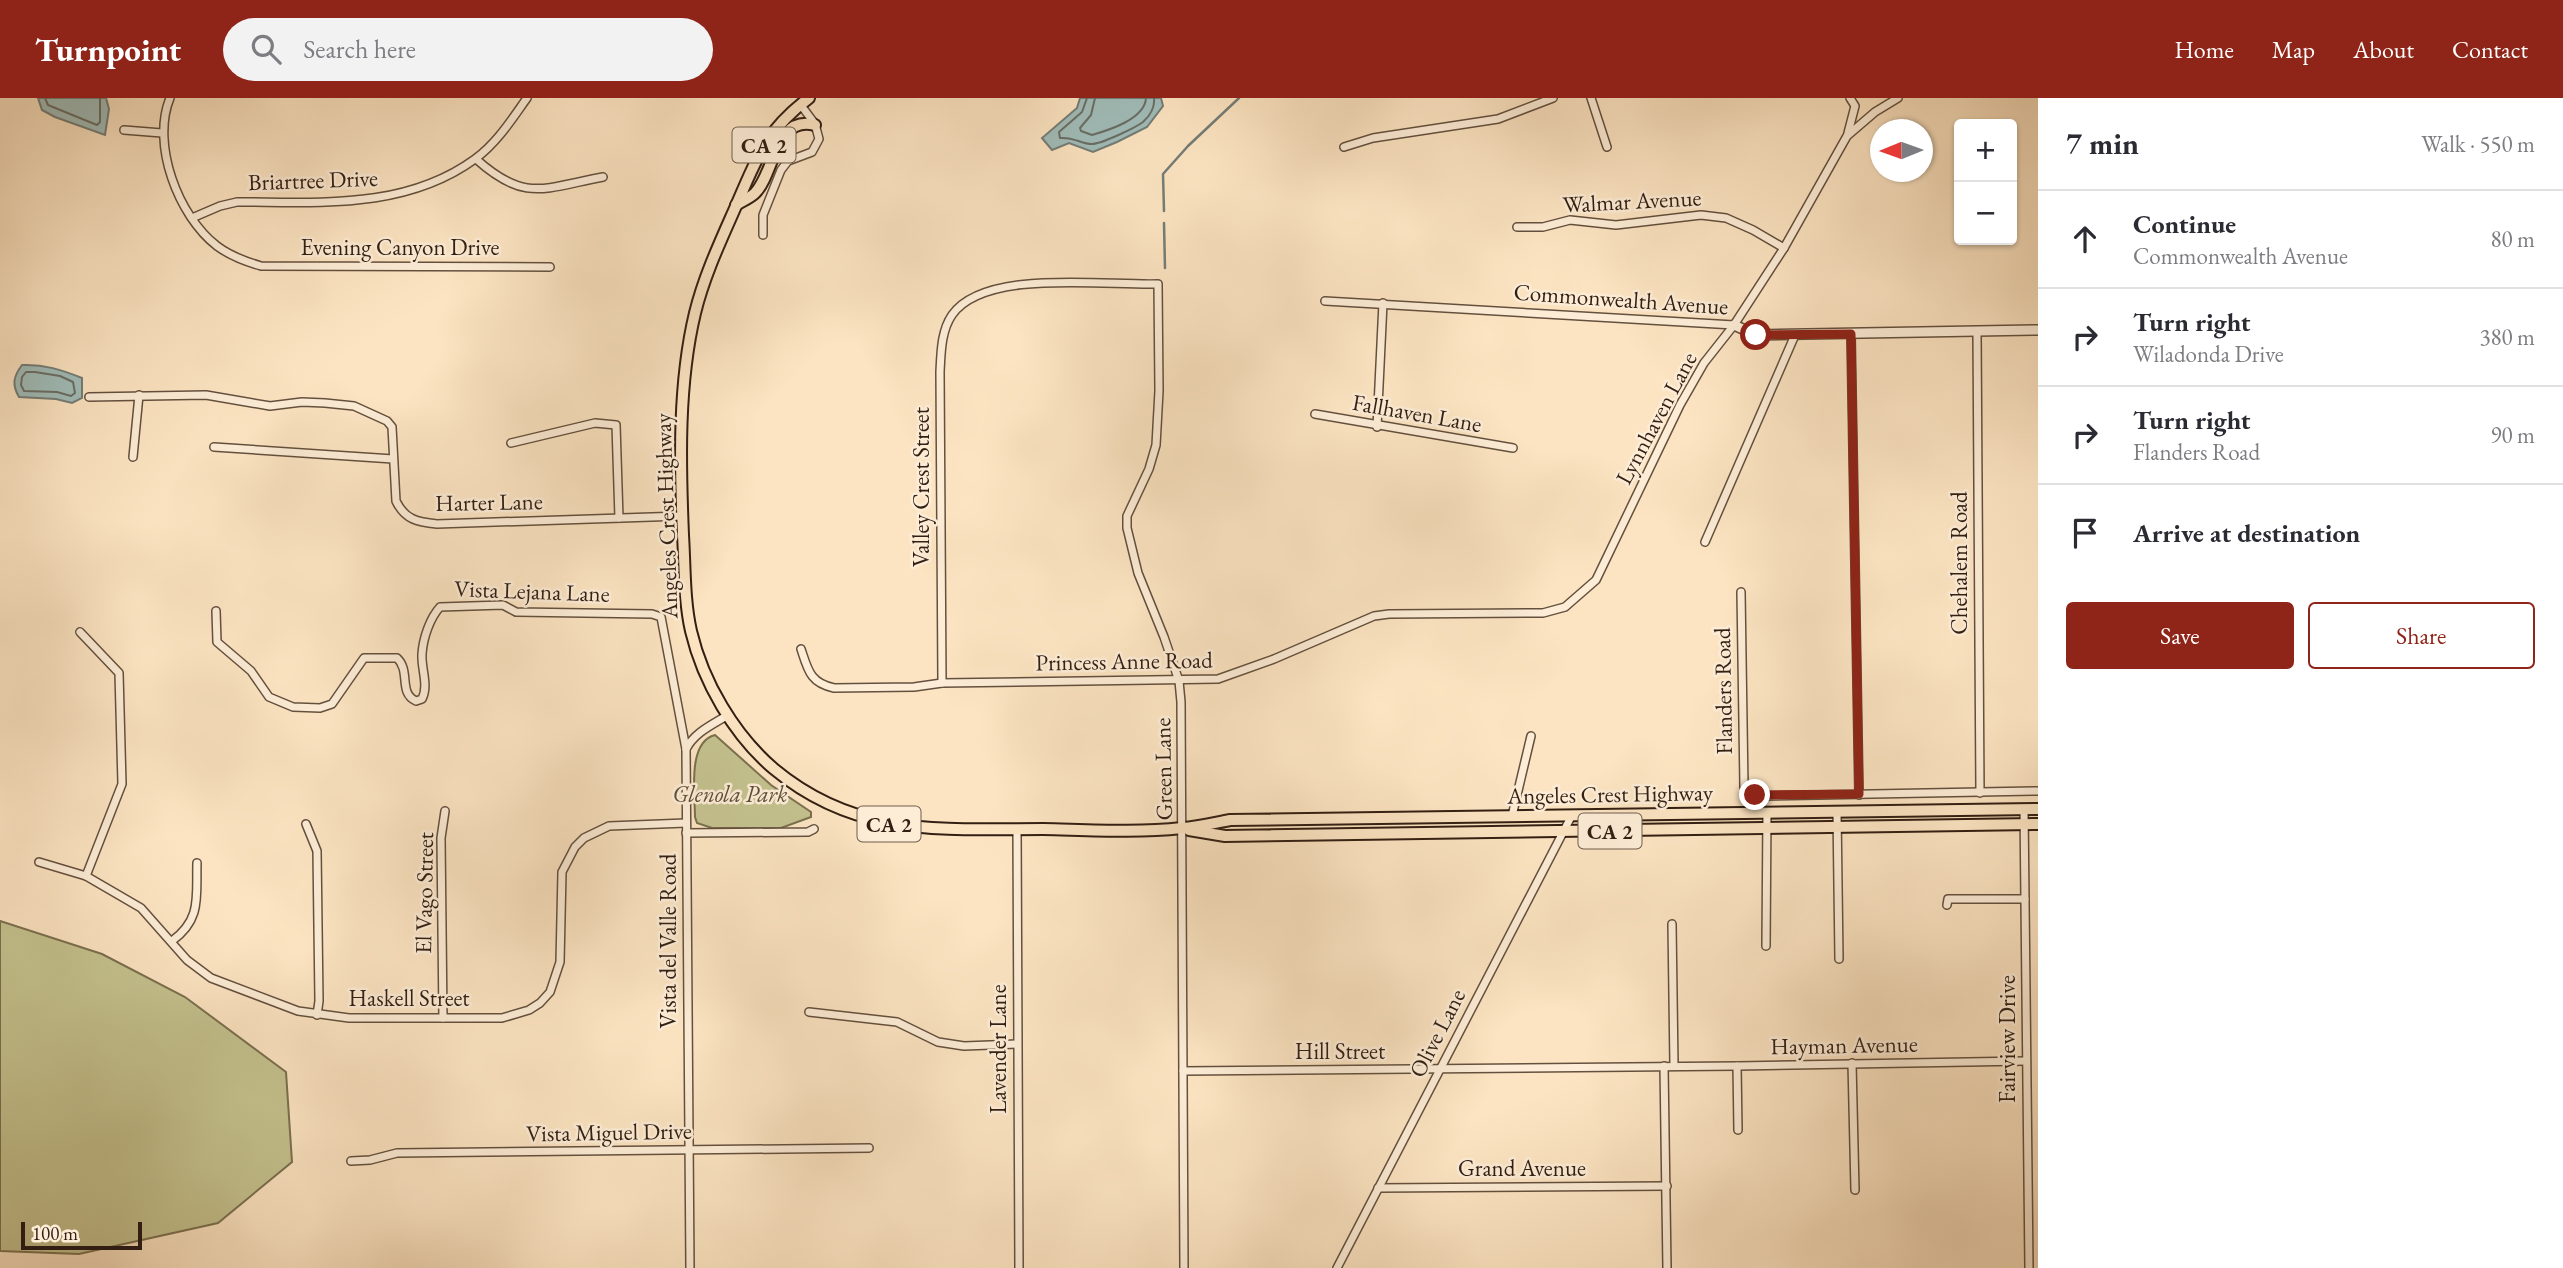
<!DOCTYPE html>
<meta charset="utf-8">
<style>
body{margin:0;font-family:"EB Garamond",serif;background:#f2f2f3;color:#2b2b33}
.controls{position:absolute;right:21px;top:21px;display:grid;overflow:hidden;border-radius:7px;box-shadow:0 2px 5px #0004}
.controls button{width:63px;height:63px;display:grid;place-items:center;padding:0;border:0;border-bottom:2px solid #e1e1e2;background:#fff;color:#2b2b33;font:35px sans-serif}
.compass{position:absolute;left:1870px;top:21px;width:63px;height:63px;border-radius:50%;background:#fff;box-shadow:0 2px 5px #0004;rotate:269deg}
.scale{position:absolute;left:21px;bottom:18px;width:121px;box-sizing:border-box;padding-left:7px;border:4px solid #321e12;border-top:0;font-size:19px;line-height:24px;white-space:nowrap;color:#321e12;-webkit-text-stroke:5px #fdedd7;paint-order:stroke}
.stop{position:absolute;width:21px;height:21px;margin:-16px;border:5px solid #8f2418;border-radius:50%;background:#fff}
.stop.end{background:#8f2418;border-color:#fff;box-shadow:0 2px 7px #0008}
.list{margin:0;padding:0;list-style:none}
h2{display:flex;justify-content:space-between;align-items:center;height:91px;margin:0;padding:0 28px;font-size:30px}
h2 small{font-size:23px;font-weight:400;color:#7c7c81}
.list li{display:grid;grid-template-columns:46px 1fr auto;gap:21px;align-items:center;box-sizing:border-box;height:98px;padding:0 28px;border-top:2px solid #e1e1e2}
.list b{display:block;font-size:26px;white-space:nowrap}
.list p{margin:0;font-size:23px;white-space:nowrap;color:#7c7c81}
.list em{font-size:23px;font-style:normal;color:#7c7c81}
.actions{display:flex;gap:14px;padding:21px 28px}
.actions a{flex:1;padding:16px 0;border:2px solid #8f2418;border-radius:7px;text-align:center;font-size:24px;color:#8f2418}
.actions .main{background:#8f2418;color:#fff}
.icon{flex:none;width:38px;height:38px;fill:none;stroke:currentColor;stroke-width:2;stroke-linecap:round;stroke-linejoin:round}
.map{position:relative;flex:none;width:2038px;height:1170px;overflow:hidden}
header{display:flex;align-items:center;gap:42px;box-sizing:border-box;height:98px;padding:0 35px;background:#8f2418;color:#fff}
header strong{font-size:33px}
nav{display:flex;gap:38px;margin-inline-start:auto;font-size:24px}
.search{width:490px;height:63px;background:#f2f2f3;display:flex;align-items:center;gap:18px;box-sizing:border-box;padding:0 24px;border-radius:38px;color:#7c7c81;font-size:26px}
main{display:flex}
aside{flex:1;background:#fff}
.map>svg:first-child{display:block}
.green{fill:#c4c28f;stroke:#7b7050;stroke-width:2}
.water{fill:#a0bdba;stroke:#747d77;stroke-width:2}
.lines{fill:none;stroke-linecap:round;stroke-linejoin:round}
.shore{stroke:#696e66;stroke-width:2}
.stream{stroke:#747d77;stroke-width:2.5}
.minor-casing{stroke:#64503e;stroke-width:10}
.tertiary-casing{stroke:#64503e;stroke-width:12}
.primary-casing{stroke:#321e12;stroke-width:14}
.minor{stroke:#fdedd7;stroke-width:7}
.tertiary{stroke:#fdedd7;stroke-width:9}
.primary{stroke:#fce4c2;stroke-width:10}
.route{stroke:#8f2418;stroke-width:9}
.labels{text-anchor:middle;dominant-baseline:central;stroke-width:5;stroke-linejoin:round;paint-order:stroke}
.shield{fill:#fdedd7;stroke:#6f5c4d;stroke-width:2}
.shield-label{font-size:21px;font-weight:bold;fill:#321e12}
.street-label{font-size:23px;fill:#321e12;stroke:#fdedd7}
.park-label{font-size:23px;font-style:italic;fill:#5e4f38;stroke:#fdedd7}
</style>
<header>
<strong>Turnpoint</strong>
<div class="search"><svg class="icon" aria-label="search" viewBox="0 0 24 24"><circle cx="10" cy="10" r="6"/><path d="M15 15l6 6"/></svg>Search here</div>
<nav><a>Home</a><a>Map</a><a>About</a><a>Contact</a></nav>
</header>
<main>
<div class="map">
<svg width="2038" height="1170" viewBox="0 0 2038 1170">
<rect width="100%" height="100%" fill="#fce4c2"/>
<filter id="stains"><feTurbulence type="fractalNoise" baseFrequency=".00286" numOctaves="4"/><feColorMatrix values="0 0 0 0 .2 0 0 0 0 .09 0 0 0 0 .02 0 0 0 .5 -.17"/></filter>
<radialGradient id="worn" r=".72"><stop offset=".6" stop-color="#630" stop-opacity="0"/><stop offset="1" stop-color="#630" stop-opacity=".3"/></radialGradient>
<g class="green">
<path d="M715,637l56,50 40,27v5l-30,11h-69l-15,-5 -2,-6c0,-23 -8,-75 20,-82z"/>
<path d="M0,823l102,33 83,43 101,75 6,90 -74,61 -139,31 -79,-3z"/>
</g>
<g class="water">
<path d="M38,0h68l3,11 -4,26 -50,-18 -13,-7z"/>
<path d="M1080,0h81l2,8 -16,21 -30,15 -24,10 -24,-9 -17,7 -10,-12 35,-30z"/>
<path d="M22,267c22,-1 40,5 60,13v20l-10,5 -16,-4 -37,-2c-7,-12 -6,-20 3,-32z"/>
</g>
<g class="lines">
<g class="shore">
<path d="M45,0l3,7 49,20 3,-3v-24"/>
<path d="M1087,0l-5,14 -23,20 1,6c15,-1 21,6 32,6 9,0 43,-16 51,-22 7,-6 12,-15 11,-24"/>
<path d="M1095,0l-4,17 -11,13 1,3 11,4c17,-5 53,-16 54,-37"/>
<path d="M35,274l25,4 13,6 2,11 -4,3 -14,-4 -33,-1 -3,-6 1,-8 4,-5z"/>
</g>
<g class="stream">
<path d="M1164,113l-1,-37 25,-28 51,-48"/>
<path d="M1164,125l1,45"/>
</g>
<g class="minor-casing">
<g id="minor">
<path d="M170,0c-19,46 8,118 47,148 12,9 30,16 44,20l289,1"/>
<path d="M1591,0l16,49"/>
<path d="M124,32l38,3"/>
<path d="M1848,35l7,-27 -5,-8"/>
<path d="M1344,49l29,-9 125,-19 55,-21"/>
<path d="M476,61c49,44 68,29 127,18"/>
<path d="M192,120l28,-12 17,-4c82,0 168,8 238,-43 22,-16 37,-40 52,-61"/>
<path d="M1517,129h26l27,-7 46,5 85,-10 25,3 27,12 31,18"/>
<path d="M763,137v-20l18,-45 7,-9 24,-9 7,-13 -4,-15 -15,-20"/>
<path d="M1325,203l409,24"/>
<path d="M1977,234l3,461"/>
<path d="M1851,236l8,461"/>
<path d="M89,299l117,-2 64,11 32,-4 23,1 29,3 33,15 5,6 4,74c9,19 22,21 41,23l245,-8"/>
<path d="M1315,316l198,34"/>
<path d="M1377,329l6,-124"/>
<path d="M511,345l84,-20 21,2 3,93"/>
<path d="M214,349l179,12"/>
<path d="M133,359l6,-62"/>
<path d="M1705,444l90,-207"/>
<path d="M1741,494l3,195 6,7 10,2 278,-5"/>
<path d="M216,513l1,31 34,29 18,26 24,10 27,1 12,-4 32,-46h33c14,13 1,35 19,43l6,-2c7,-14 -1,-30 0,-45 1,-16 8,-36 18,-47l63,-2 13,7 136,2 9,3 25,132 4,519"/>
<path d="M80,534l39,41 3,111 -36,92"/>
<path d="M801,551c7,21 9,34 33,39l80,-1 28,-4 276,-4 56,-20 100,-43 15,-2 154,-1 22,-6 31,-27 84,-175 24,-42 30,-38 50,-77 63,-112 28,-24 23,-14"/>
<path d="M942,585l-2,-311c1,-19 1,-41 12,-57 33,-47 154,-29 206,-31l1,107 -3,54 -7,24 -22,47v12l11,45 26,64 15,44 2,21 3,566"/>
<path d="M686,651c9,-17 26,-24 42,-34"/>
<path d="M2024,711l5,459"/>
<path d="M1837,714l2,147"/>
<path d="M1512,718l19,-80"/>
<path d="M306,726l11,27 2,150 -2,14"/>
<path d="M1017,731l2,439"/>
<path d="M686,735l122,-1 6,-3"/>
<path d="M39,764l47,14 55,32 46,52 24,18 87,33 51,7h153l27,-8 11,-7 10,-11 10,-30 2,-90 13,-25 9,-9 25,-12 77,-3"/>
<path d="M1947,807l1,-6h77"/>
<path d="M1672,826l2,142"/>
<path d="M172,843c30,-22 24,-44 25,-78"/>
<path d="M1766,848l1,-134"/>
<path d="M809,914l88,10 41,20 26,4 53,-2"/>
<path d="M443,920l-2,-180 4,-27"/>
<path d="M1852,965l3,127"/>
<path d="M1664,968l3,202"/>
<path d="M1737,968l1,64"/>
<path d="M1183,973l554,-5 289,-5"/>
<path d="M351,1063l19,-1 27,-7 472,-5"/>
<path d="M1378,1090l289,-2"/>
<path d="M1337,1170l235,-453"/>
</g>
</g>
<g class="tertiary-casing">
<path id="tertiary" d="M1734,227l22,10 282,-5"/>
</g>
<g class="primary-casing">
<g id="primary">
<path d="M809,0c-44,33 -52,60 -73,108 -15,34 -32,70 -41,107 -17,71 -15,149 -12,222 2,32 1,65 8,96 12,51 43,104 83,138 83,69 169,60 269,60 46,1 94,4 139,-1 16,-1 32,-5 48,-8l808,-11"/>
<path d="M736,107c6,-4 14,-7 19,-12 20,-20 20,-79 60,-68"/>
<path d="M1189,732l36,6 813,-12"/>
</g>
</g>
<use href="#minor" class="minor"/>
<use href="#tertiary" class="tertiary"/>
<use href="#primary" class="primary"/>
</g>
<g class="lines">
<path class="route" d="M1755,697l104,-1 -8,-460 -95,1"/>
</g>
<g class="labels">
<g class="shield">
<rect x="732.5" y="29.5" width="63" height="35" rx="5"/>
<rect x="857.5" y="708.5" width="63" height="35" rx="5"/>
<rect x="1578.5" y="715.5" width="63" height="35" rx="5"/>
</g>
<g class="shield-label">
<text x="764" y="47">CA 2</text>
<text x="889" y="726">CA 2</text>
<text x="1610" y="733">CA 2</text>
</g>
<g class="street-label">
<text transform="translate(313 82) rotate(-2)">Briartree Drive</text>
<text transform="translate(1632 103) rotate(-3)">Walmar Avenue</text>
<text x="400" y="149">Evening Canyon Drive</text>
<text transform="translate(1621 201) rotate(4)">Commonwealth Avenue</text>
<text transform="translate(1417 315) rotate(10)">Fallhaven Lane</text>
<text transform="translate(1656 320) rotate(-62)">Lynnhaven Lane</text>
<text transform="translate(921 389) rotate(-90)">Valley Crest Street</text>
<text transform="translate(489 404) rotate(-1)">Harter Lane</text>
<text transform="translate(666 418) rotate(-92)">Angeles Crest Highway</text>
<text transform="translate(1959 465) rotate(-90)">Chehalem Road</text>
<text transform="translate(532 493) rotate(2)">Vista Lejana Lane</text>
<text transform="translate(1124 563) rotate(-1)">Princess Anne Road</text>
<text transform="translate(1723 593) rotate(-91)">Flanders Road</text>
<text transform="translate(1163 671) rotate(-91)">Green Lane</text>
<text transform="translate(1610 696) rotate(-1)">Angeles Crest Highway</text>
<text transform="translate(424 795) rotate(-89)">El Vago Street</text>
<text transform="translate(668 843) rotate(-90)">Vista del Valle Road</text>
<text x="409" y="900">Haskell Street</text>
<text transform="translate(1437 935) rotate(-63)">Olive Lane</text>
<text transform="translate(2007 941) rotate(-90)">Fairview Drive</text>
<text transform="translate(1844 947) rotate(-1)">Hayman Avenue</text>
<text transform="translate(998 951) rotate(-90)">Lavender Lane</text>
<text x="1340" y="953">Hill Street</text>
<text transform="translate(609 1034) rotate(-1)">Vista Miguel Drive</text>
<text x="1522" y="1070">Grand Avenue</text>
</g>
<g class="park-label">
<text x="730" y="696">Glenola Park</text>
</g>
</g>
<rect width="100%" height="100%" filter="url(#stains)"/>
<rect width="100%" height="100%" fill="url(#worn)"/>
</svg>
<div class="controls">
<button>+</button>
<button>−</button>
</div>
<svg class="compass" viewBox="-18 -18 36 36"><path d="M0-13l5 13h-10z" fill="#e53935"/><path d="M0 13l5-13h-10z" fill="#7c7c81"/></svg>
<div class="scale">100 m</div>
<div class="stop" style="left:1756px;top:237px"></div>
<div class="stop end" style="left:1755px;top:697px"></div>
</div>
<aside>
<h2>7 min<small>Walk · 550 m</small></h2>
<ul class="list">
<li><svg class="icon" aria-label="ahead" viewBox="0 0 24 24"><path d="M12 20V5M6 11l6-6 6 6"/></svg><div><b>Continue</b><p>Commonwealth Avenue</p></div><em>80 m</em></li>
<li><svg class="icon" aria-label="right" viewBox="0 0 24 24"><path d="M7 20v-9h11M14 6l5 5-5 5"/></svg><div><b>Turn right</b><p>Wiladonda Drive</p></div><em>380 m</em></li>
<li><svg class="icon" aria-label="right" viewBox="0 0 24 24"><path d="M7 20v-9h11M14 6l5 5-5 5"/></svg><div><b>Turn right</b><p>Flanders Road</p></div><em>90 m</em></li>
<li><svg class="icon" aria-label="arrive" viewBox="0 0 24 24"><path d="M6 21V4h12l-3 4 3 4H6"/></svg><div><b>Arrive at destination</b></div></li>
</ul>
<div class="actions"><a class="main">Save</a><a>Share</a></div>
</aside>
</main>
